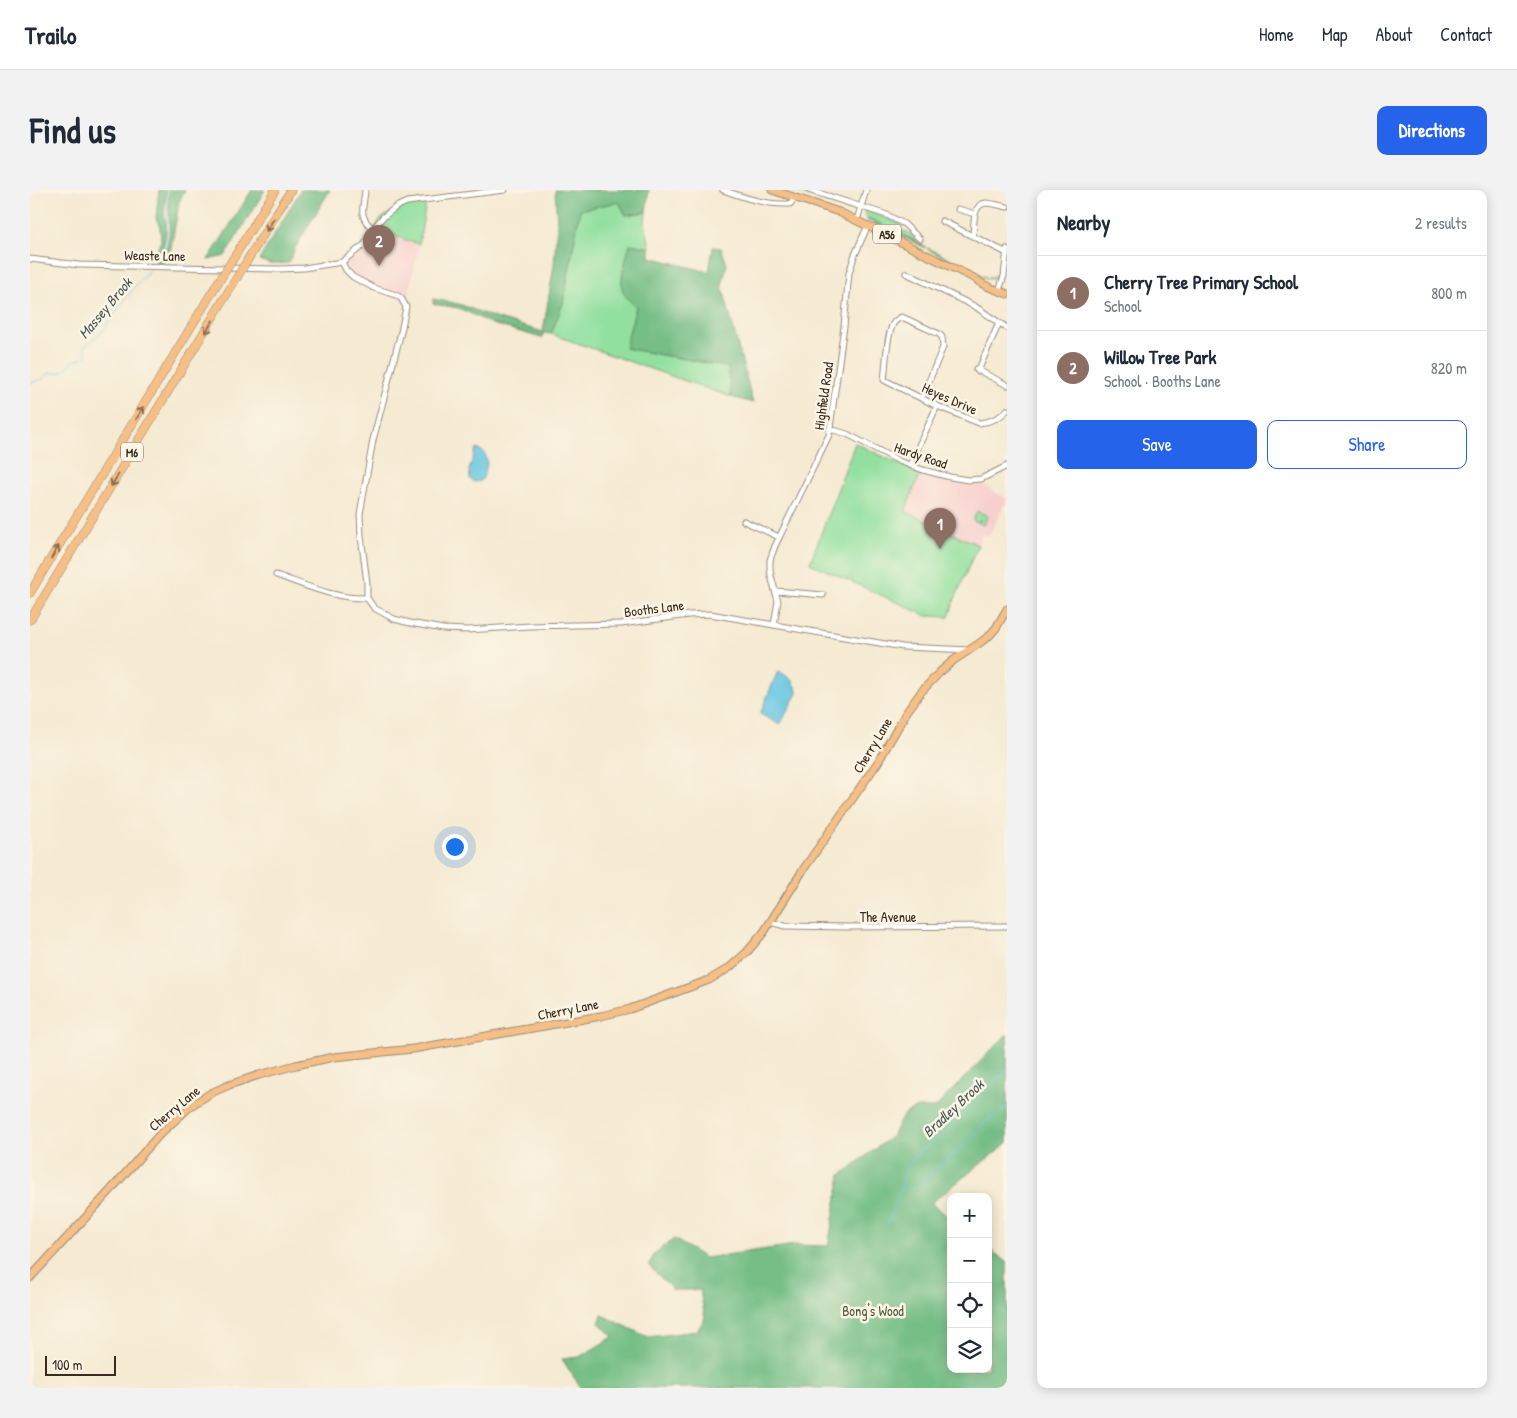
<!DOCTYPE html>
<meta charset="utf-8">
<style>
body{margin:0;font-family:"Patrick Hand",sans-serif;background:#f2f2f3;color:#1f2937}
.controls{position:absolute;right:15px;bottom:15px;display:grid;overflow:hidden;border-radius:10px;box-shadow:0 2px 12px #0003}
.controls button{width:45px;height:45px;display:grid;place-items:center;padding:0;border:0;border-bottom:1px solid #e0e1e3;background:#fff;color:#1f2937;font:25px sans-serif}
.scale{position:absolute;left:15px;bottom:12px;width:71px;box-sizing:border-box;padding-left:5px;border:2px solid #3b2a1e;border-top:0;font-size:14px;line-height:18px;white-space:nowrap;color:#3b2a1e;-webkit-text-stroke:4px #fcf5e5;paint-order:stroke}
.you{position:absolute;left:424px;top:656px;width:18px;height:18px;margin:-12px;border:4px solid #fff;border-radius:50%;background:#1a73e8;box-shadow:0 0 0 8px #1a73e833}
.badge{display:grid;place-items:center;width:32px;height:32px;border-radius:50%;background:#2563eb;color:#fff;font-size:16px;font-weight:700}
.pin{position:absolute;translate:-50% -41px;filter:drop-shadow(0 1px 2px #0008)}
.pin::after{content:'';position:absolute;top:26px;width:18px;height:15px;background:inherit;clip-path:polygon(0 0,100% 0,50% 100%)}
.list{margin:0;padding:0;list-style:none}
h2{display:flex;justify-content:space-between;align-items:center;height:65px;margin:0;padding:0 20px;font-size:21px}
h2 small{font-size:16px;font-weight:400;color:#747a83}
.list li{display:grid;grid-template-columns:32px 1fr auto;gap:15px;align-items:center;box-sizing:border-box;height:75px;padding:0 20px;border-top:1px solid #e0e1e3}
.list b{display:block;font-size:19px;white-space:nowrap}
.list p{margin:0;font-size:16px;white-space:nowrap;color:#747a83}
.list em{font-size:16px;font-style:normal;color:#747a83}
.actions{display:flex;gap:10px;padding:15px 20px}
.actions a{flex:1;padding:11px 0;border:1px solid #2563eb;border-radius:10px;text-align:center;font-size:18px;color:#2563eb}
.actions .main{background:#2563eb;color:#fff}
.icon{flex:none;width:28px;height:28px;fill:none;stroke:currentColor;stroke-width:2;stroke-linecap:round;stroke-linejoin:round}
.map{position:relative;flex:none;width:977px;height:1198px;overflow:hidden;border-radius:10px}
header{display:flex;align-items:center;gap:30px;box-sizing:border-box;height:70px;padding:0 25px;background:#fff;border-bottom:1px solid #e0e1e3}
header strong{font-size:24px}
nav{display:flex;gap:28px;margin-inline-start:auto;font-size:18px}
.intro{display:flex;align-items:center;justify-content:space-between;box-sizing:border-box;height:120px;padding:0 30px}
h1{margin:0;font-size:35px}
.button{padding:12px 22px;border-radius:10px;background:#2563eb;color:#fff;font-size:18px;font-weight:700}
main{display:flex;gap:30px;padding:0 30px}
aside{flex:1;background:#fff;border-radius:10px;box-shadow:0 2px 12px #0003}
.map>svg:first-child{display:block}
.built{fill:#f7d0ce}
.green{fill:#91e09f;stroke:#66855e}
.forest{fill:#74be86;stroke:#587452}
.water{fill:#63c5e1;stroke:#4f7880}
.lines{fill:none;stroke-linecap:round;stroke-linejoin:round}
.stream{stroke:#63c5e1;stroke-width:1}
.minor-casing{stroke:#988a78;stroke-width:7}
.major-casing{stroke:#988a78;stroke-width:9}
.highway-casing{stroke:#988a78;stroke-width:9}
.minor{stroke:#fff;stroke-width:5}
.major{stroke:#f5bf86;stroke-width:7}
.highway{stroke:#f5bf86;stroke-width:8}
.highway-bridge-casing{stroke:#988a78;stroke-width:9;stroke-linecap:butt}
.highway-bridge{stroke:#f5bf86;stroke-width:8}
.oneway{stroke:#8f6d4d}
.labels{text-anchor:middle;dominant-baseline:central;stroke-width:5;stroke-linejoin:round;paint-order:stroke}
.shield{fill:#fcf5e5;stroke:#75675a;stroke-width:1}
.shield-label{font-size:12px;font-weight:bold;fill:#3b2a1e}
.street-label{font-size:14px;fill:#3b2a1e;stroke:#fcf5e5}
.park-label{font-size:14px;fill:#50583e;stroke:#fcf5e5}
.water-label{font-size:15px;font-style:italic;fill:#475858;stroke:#fcf5e5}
</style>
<header>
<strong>Trailo</strong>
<nav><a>Home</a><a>Map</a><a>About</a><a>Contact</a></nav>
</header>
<div class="intro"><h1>Find us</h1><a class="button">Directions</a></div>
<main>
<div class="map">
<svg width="977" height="1198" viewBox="0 0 977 1198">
<rect width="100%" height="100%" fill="#fcf5e5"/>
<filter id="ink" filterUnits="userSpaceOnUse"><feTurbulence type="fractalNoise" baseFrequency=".02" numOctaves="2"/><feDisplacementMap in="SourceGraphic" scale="10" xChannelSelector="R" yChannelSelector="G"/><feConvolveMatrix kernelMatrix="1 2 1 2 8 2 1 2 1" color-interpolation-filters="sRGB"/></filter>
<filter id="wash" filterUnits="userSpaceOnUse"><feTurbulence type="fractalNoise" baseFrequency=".0096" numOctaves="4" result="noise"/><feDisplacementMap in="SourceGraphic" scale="20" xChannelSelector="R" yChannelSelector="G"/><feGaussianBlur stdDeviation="1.12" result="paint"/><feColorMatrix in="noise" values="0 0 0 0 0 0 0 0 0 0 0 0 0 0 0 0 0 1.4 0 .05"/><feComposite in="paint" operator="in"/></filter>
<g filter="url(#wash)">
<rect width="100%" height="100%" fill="#f5ead2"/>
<g class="built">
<path d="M343,39l46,15 -13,63 -5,-9 -39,-15 -20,-21 23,-18z"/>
<path d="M890,284l28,8 21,3 13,-1 25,15 -18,37 -7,-2 -27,65 -6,18 -22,-1 -40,-18 16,-44 2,-43z"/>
</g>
<g class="green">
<path d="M758,0l10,2 2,-2h3l53,17 -2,3 -4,1z"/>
<path d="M377,12l19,1 -7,41 -46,-15 9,-11z"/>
<path d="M589,12l7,13 20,-3 -1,10 5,26 -20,-4 -2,55 8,8 -11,41 103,19 3,30 -180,-63 12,-31 17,-94z"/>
<path d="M835,20l35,14 2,2 -1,5 7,1 12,11 -54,-26 -2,-3z"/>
<path d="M838,29l58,28 -1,1 -58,-28z"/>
<path d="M898,58l60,30 8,-3 4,-4c-3,7 -5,8 -12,8l-61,-30z"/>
<path d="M825,253l65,31 -15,37 73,34 -23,54 -6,18 -22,-1 -117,-53z"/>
<path d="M947,321l11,5 -5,9 -4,-2 1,-4 -2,4 -5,-3z"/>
</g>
<g class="forest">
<path d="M129,0h7l-2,24 2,10 -1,14 -2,8 -8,15 -1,-3 7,-17 -1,-14 -4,-9z"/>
<path d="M139,0h16l-6,12 -8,46 -9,16h-6c3,-5 7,-11 10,-17 7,-16 1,-40 3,-57z"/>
<path d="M222,0h13l-40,66 -17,4z"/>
<path d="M271,0h29l-35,58 -6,15 -19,1 -11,-4z"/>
<path d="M525,0h94l-3,22 -20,3 -7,-13 -39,8 -17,93 -12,31 -8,-1 -1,5 -50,-14 -33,-16 -26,-4v-5l26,5 36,14 48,14 11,-67 3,-42z"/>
<path d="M600,54l20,4v9l59,15 4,-25 8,1 6,16 -5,21 31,118 -22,-6 -3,-30 -103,-19 11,-41c-5,-5 -13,-12 -14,-19 -2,-11 5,-33 8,-44z"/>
<path d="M977,844v109l-76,60 20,16v150h37v-121l19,14v126h-426l-19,-29 17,-2 34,-20 -14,-14 3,-8 46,22 49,-6 8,-13 -5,-28h-27l-24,-24 5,-12 20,-15 31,19 90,-13 33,1 13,-71 51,-39 12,-22 13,-6h18z"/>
</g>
<g class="water">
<path d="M446,259c16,2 11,22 5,32l-7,1 -4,-3 -1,-9z"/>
<path d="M751,482c8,6 16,10 16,21l-17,32 -20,-11 17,-41z"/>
</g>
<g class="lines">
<g class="stream">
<path d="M125,73c18,-25 10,-45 12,-73"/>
<path d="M0,193l13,-4 6,-6 14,-1 10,-11 10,-3 4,-4 -3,-7 18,-15 22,-32 25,-30"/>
<path d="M873,997h13l12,-9 20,-19 21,-17 19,-22 19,-13"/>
<path d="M857,1036l15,-40 1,-10 13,-22 35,-26 56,-58"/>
</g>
</g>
</g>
<g filter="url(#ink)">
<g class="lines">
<g class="minor-casing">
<g id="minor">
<path d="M335,0c-1,18 -8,25 8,39"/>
<path d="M693,0c22,8 43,15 67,14l5,-6"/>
<path d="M779,0l78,25 17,9 16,15"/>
<path d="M928,19l17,5"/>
<path d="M827,30l9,-30"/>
<path d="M912,31l65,32"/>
<path d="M943,46c1,-10 -1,-32 13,-33 7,0 15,3 21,4"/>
<path d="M0,69l49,6 200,4 25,-1 38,-6 23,-18 8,-15 9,-11 14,-11 11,-5 98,-12"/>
<path d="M312,72l4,8 7,7 21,11 22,7 5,3 5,9 -5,25 -28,108 -13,74 1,22 6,47v15l7,10 20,11 16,4 33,6 24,1 63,-4 91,-2 68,-9 21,-1 193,33 67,3"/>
<path d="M876,83l70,34 31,21"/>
<path d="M969,100l5,-14 3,-27"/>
<path d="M946,179l31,16"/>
<path d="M948,181l21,-48"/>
<path d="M892,208l21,-51 -1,-10 -3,-3 -37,-17c-4,2 -7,3 -9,7 -7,13 -7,42 -9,56l53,26 42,17c11,-1 21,-5 28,-13"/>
<path d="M800,239l17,5 52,27 24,9 27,7 18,3 13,-1 26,-13"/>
<path d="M880,275l27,-59"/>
<path d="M714,331l35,16"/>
<path d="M246,385c29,10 59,24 91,23"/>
<path d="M746,401l47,4"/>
<path d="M744,435l4,-24 -7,-25 -1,-8v-8l5,-14 54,-111 15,-109 5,-53 5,-16 14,-32"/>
<path d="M740,732l15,4 63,1 159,-1"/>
</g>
</g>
<g class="major-casing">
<g id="major">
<path d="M742,0l67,22 137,67c7,8 21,10 31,15"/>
<path d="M0,1088l79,-86 51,-58 32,-29 19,-12 18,-8 30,-10 37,-10 38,-8 79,-8 188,-33 29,-7 79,-29 20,-12 18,-16 17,-20 39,-62 52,-75 23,-33 28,-49 15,-21 19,-20 14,-12 23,-15 12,-9 7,-8 11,-19"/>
</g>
</g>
<g class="highway-casing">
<g id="highway">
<path d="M203,69l42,-69"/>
<path d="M218,69l43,-69"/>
<path d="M0,403l187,-309"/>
<path d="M0,430l203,-336"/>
</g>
</g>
<use href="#minor" class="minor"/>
<use href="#major" class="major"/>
<use href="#highway" class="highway"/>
<g class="highway-bridge-casing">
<g id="highway-bridge">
<path d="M187,94l16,-25"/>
<path d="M203,94l15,-25"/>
</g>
</g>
<use href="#highway-bridge" class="highway-bridge"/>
</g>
<defs><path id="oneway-shaft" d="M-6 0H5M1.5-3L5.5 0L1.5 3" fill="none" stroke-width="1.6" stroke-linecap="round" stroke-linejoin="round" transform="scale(1.25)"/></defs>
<g class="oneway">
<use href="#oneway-shaft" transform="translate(240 35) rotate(121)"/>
<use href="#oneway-shaft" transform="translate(179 137) rotate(121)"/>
<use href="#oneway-shaft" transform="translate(110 223) rotate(-59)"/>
<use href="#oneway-shaft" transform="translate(85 290) rotate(121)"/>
<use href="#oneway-shaft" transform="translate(25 362) rotate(-59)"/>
</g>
</g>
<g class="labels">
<g class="shield">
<rect x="843" y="34.5" width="28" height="19" rx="4"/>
<rect x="91" y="252.5" width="22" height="19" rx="4"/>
</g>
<g class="shield-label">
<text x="857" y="44">A56</text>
<text x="102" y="262">M6</text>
</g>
<g class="street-label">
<text transform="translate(125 65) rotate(1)">Weaste Lane</text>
<text transform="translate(793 206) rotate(-82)">Highfield Road</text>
<text transform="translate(920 208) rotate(24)">Heyes Drive</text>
<text transform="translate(891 265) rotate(19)">Hardy Road</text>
<text transform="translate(624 418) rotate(-7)">Booths Lane</text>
<text transform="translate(842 555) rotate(-59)">Cherry Lane</text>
<text x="858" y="726">The Avenue</text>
<text transform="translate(538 819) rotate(-11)">Cherry Lane</text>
<text transform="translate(144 918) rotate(-40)">Cherry Lane</text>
</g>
<g class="park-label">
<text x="843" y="1120">Bong's Wood</text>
</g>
<g class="water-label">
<text transform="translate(75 118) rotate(-50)">Massey Brook</text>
<text transform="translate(923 918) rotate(-43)">Bradley Brook</text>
</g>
</g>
</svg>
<div class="controls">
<button>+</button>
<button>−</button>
<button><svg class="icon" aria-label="locate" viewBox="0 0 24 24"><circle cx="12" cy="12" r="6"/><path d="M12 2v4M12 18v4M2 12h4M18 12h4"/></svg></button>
<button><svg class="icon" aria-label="layers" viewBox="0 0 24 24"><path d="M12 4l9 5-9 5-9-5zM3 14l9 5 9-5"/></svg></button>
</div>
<div class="scale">100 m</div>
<div class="you"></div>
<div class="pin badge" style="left:910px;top:359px;background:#8d6e63">1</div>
<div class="pin badge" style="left:349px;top:76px;background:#8d6e63">2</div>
</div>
<aside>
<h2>Nearby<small>2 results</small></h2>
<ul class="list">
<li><span class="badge" style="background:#8d6e63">1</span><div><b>Cherry Tree Primary School</b><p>School</p></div><em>800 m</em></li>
<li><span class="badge" style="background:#8d6e63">2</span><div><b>Willow Tree Park</b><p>School · Booths Lane</p></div><em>820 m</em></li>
</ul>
<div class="actions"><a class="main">Save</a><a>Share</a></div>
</aside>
</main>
